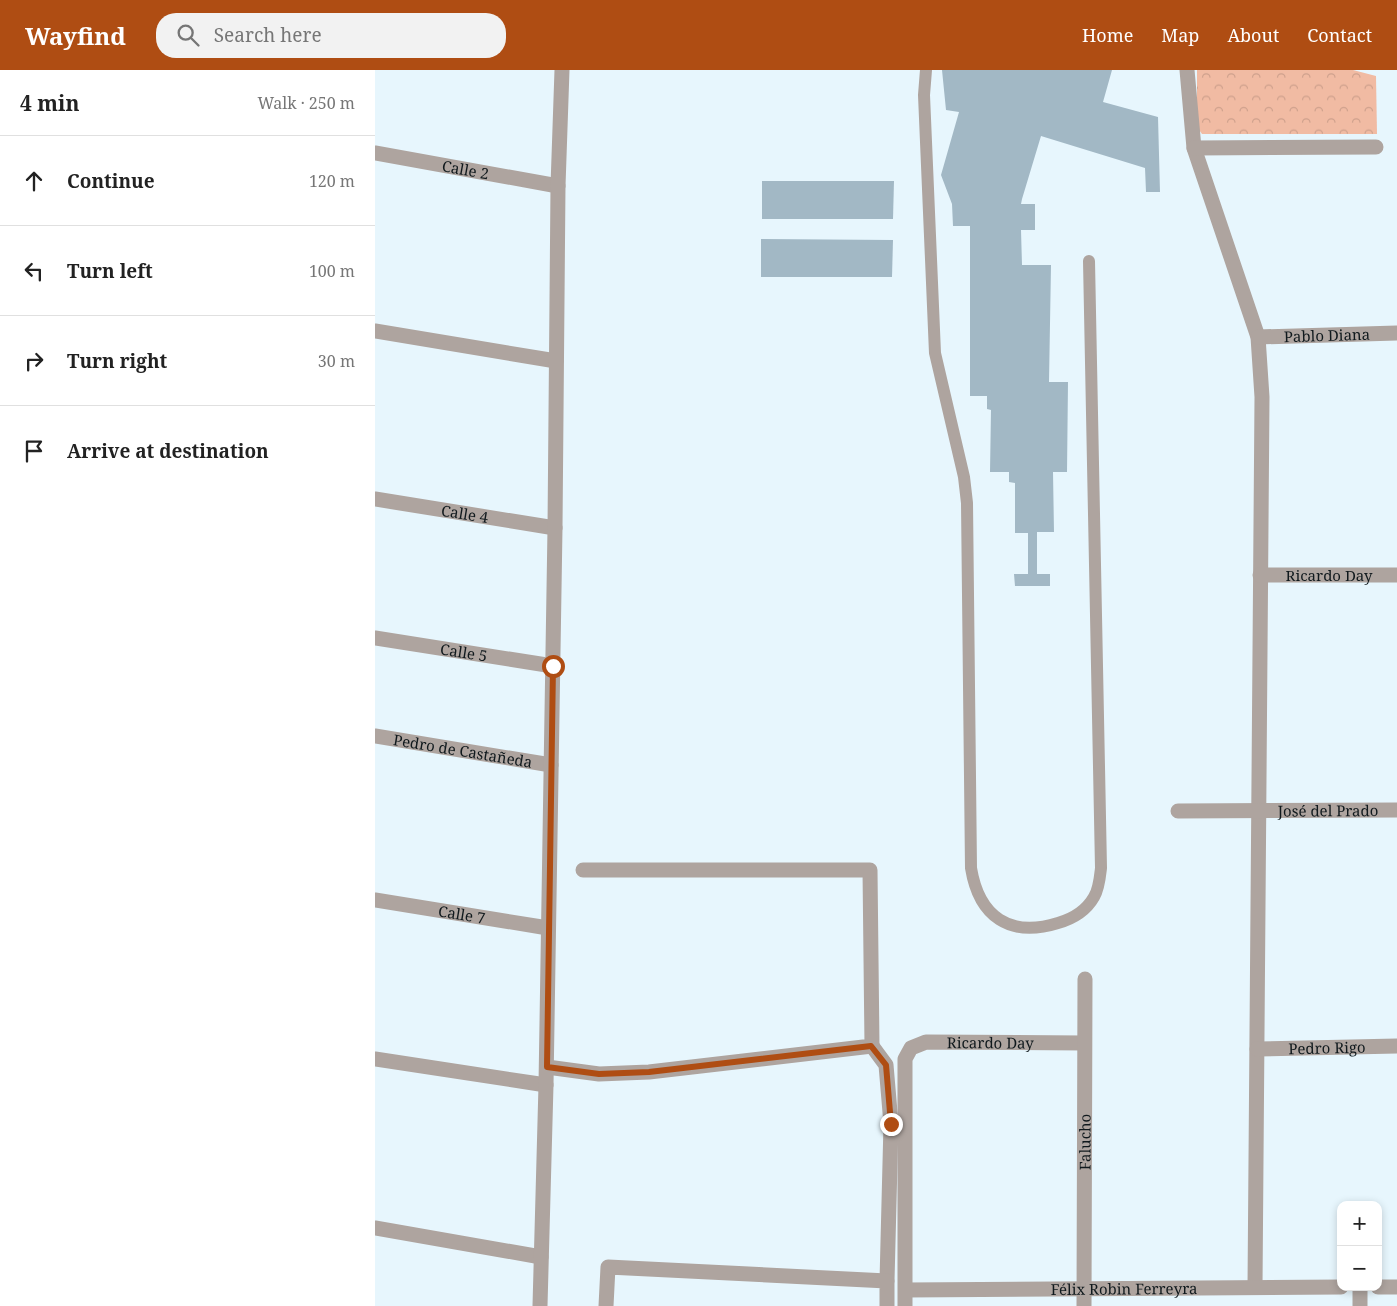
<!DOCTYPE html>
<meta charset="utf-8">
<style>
body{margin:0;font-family:"Noto Serif",serif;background:#f2f2f2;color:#222}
.controls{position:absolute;right:15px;bottom:15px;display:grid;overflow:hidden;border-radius:10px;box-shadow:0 2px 8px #0003}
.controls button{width:45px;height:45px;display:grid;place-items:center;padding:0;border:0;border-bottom:1px solid #e0e0e0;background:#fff;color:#222;font:25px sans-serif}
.stop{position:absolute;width:15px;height:15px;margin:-11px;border:4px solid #af4d13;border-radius:50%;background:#fff}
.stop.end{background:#af4d13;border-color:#fff;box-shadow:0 1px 5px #0008}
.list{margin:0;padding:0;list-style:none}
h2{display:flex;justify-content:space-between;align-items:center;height:65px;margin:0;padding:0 20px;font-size:21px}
h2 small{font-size:16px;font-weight:400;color:#767676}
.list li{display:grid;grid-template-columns:32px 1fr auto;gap:15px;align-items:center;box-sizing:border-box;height:90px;padding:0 20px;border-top:1px solid #e0e0e0}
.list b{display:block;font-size:19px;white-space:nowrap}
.list em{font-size:16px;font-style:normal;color:#767676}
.icon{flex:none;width:28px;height:28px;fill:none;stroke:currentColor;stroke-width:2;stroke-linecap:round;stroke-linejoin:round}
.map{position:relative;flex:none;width:1022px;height:1236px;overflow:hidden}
header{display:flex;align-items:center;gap:30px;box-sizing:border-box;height:70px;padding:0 25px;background:#af4d13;color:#fff}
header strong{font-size:24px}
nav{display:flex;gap:28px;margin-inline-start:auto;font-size:18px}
.search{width:350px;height:45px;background:#f2f2f2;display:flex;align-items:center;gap:12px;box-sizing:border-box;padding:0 18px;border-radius:20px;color:#767676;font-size:19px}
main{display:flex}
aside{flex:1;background:#fff}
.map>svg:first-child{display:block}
.park{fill:url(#park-crowns)}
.building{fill:#a2b8c5}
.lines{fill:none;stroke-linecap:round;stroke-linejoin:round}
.lane{stroke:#aea49f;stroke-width:12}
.street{stroke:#aea49f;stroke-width:15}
.route{stroke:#af4d13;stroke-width:6}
.labels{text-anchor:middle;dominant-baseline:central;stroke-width:4.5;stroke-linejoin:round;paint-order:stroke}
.street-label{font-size:15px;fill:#10191d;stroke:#fff}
</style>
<header>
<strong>Wayfind</strong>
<div class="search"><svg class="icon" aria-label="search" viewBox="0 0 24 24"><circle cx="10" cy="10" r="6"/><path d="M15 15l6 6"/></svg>Search here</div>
<nav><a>Home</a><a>Map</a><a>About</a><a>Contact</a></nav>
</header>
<main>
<aside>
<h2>4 min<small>Walk · 250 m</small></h2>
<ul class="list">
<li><svg class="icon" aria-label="ahead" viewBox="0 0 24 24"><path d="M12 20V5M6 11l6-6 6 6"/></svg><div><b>Continue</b></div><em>120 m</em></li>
<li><svg class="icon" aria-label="left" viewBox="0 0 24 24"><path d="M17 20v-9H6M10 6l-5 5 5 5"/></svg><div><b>Turn left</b></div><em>100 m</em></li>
<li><svg class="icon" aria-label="right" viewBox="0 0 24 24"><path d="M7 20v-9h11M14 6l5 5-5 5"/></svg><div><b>Turn right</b></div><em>30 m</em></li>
<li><svg class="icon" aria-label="arrive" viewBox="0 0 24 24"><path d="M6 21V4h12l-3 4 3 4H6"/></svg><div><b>Arrive at destination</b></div></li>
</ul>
</aside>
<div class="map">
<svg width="1022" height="1236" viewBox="0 0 1022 1236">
<defs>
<pattern id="park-crowns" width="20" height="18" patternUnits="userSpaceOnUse" patternTransform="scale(1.25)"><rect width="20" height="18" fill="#f1bba3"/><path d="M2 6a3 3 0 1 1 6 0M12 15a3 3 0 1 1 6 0" fill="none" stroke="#cea08c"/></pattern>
</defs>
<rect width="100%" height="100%" fill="#e7f6fd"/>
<path class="park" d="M822,0h156l23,6 1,58h-175l-5,-7z"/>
<g class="building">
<path d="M567,0h170l-9,32 55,15 2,75h-14l-1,-24 -104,-32 -19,63 -1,5h14v26h-14l1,35h29l-2,117h19l-1,90h-14l1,60h-17v42h13v12h-35l-1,-12h14v-41h-13v-50l-6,-1v-10h-19l1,-62 -4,-1v-13h-17v-170h-17l-1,-22 -11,-29 18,-63 -13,-2z"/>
<path d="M387,111h132l-1,38h-131z"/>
<path d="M386,169l132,1 -1,37h-131z"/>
</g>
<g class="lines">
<path class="lane" d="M551,0l-2,25 11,258 29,124 3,26 4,365c8,49 39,70 87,55 14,-4 28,-12 36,-26 5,-8 6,-20 7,-29l-12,-607"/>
<g class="street">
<path d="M812,0l7,78 64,189 4,60 -7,890"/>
<path d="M819,78l182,-1"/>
<path id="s1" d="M0,83l183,33"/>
<path d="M0,261l181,30"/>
<path id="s2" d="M883,267l139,-4"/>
<path id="s3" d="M0,429l180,29"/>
<path id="s4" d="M885,505h137"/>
<path id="s5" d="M0,568l178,28"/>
<path id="s6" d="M0,666l176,29"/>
<path id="s7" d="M803,741l219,-1"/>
<path id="s8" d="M0,830l173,28"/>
<path d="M497,976l14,19 5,59 -4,157"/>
<path id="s9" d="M882,979l140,-3"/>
<path d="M0,989l171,26"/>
<path d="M172,997l52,7 50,-2 223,-26 -2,-176h-287"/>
<path d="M0,1158l166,29"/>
<path d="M985,1217v19"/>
<path d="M1003,1217h19"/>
<path id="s10" d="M531,1220l435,-3"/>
<path d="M165,1236l6,-221 9,-557 3,-342 4,-116"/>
<path d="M231,1236l2,-39 279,14v25"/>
<path id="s11" d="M530,1236v-247l6,-11 15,-6 158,1"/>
<path id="s12" d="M709,1236l1,-327"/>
</g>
</g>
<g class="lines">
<path class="route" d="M178,596l-6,401 52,7 50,-2 222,-26 15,19 5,59"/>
</g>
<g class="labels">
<g class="street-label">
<text stroke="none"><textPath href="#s1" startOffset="92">Calle 2</textPath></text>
<text stroke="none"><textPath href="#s2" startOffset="69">Pablo Diana</textPath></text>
<text stroke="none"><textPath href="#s3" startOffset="91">Calle 4</textPath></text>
<text stroke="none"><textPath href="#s4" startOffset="69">Ricardo Day</textPath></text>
<text stroke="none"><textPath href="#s5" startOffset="90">Calle 5</textPath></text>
<text stroke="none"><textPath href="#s6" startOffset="89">Pedro de Castañeda</textPath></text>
<text stroke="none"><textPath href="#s7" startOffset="150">José del Prado</textPath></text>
<text stroke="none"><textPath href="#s8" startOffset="88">Calle 7</textPath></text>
<text stroke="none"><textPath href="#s11" startOffset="340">Ricardo Day</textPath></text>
<text stroke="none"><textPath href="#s9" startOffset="70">Pedro Rigo</textPath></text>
<text stroke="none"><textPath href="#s12" startOffset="164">Falucho</textPath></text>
<text stroke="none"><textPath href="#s10" startOffset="218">Félix Robin Ferreyra</textPath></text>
</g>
</g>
</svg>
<div class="controls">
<button>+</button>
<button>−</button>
</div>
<div class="stop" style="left:178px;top:596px"></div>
<div class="stop end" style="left:516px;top:1054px"></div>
</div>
</main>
